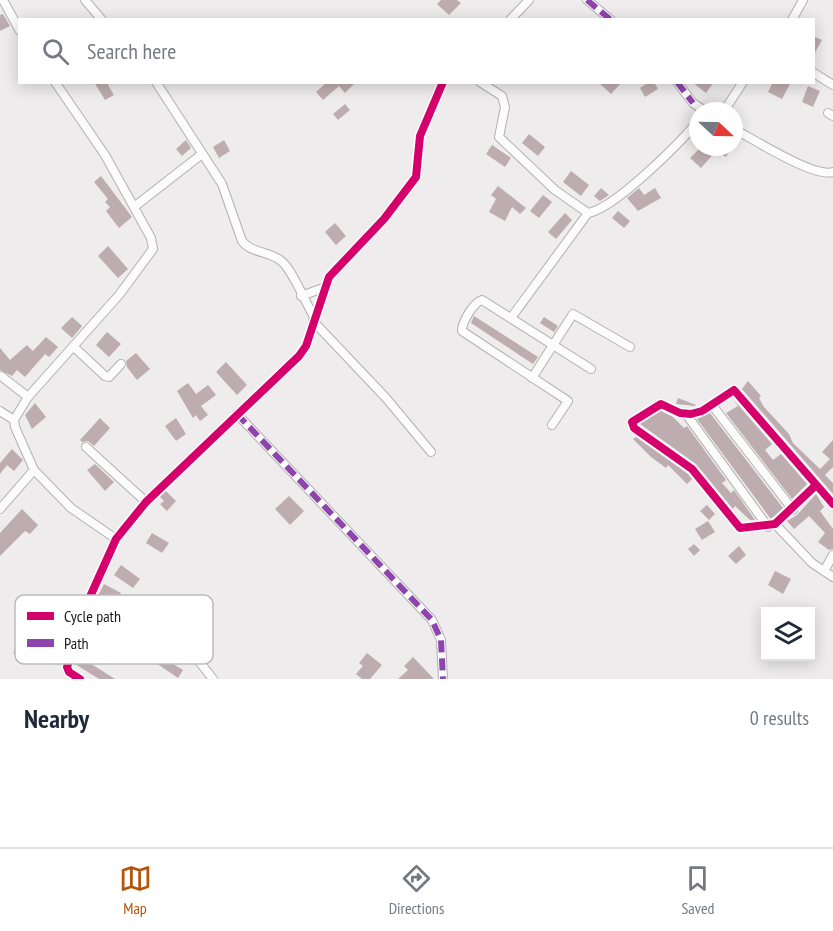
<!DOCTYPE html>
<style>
body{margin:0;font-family:"PT Sans Narrow",sans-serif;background:#f6f6f7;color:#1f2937}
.controls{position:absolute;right:18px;bottom:18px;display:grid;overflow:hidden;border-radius:0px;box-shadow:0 3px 15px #0003}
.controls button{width:54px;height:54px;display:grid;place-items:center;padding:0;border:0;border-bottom:2px solid #e0e1e3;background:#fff;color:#1f2937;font:30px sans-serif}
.compass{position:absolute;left:689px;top:102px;width:54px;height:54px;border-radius:50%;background:#fff;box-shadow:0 3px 15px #0003;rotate:112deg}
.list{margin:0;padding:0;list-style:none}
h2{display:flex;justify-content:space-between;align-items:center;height:78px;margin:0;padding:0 24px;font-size:26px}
h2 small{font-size:20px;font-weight:400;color:#747a83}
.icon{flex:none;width:33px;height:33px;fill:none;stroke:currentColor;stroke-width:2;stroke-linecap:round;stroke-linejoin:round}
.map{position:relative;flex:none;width:833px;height:679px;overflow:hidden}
.search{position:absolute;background:#fff;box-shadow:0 3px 15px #0003;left:18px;right:18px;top:18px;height:66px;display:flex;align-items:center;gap:15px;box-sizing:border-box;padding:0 21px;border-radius:0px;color:#747a83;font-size:22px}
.sheet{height:168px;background:#fff}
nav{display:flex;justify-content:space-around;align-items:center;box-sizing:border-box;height:84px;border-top:2px solid #e0e1e3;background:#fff;font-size:16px;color:#747a83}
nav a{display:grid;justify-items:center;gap:3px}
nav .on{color:#b45309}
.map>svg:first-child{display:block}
.building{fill:#beadb0}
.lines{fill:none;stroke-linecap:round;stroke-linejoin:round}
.minor-casing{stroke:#b2b0b0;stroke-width:10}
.minor{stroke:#fcfcfc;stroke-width:8}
.quiet{stroke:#8e44ad;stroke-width:6;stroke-dasharray:12 6;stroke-linecap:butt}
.cycleway-casing{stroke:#fff;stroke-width:11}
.cycleway{stroke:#d6006c;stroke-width:8}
.key{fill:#fff;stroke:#bababa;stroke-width:1.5}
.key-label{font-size:16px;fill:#1a1919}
</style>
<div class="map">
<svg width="833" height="679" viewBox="0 0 833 679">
<rect width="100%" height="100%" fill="#eeecec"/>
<g class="building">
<path d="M441,0h16l4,3 -12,12 -12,-11z"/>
<path d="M3,14l7,12 -10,5v-16z"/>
<path d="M813,36l9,4 -9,16z"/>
<path d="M94,82h18l-4,3 6,10 -9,5z"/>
<path d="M327,82h29l-11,11 -6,-7 -16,14 -7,-8z"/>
<path d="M598,82h24l-11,12z"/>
<path d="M649,82h5l4,7 -13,8 -5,-9z"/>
<path d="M692,82h22l-8,11z"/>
<path d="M773,82h18l-9,17 -14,-7z"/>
<path d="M808,86l12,5 -7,16 -11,-5z"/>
<path d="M345,104l5,6 -12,10 -5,-6z"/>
<path d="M529,134l16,13 -7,9 -16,-13z"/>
<path d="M186,140l5,8 -9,8 -6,-7z"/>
<path d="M224,140l6,11 -11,7 -6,-11z"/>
<path d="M492,145l19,13 -6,9 -19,-13z"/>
<path d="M701,147h31l-6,10 -10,-6 -15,17 -11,-10z"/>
<path d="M571,171l18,14 -8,11 -18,-14z"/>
<path d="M101,176l31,41 -13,11 -13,-17 4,-4 -5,-5 3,-3 -14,-17z"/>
<path d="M498,186l28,22 -6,6 -8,-7 -7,14 -16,-9 7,-13 -5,-4z"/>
<path d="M601,188l8,7 -9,6 -6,-5z"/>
<path d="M639,188l5,7 11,-7 6,10 -23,13 -11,-13z"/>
<path d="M543,195l9,7 -13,16 -9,-7z"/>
<path d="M618,211l12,10 -6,7 -12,-10z"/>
<path d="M565,213l7,7 -16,19 -8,-7z"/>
<path d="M335,223l11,13 -10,9 -11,-13z"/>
<path d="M108,246l20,23 -10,9 -20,-22z"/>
<path d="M474,316l64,41 -5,7 -62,-41z"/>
<path d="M72,317l10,9 -10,12 -11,-10z"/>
<path d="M544,317l14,9 -4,6 -14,-9z"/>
<path d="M107,332l14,12 -12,13 -13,-12z"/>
<path d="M46,337l12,10 -9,10 -4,-3 -20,23 -8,-7 -5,6 -12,-6v-22l10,12 17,-15 6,6z"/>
<path d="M136,353l14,16 -13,11 -10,-13 -1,-6z"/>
<path d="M226,362l21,23 -10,10 -21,-23z"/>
<path d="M748,381l13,15 -2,2 5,9 25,27 4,9 27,26 10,-10 -8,-7 11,-12v27l-8,8 8,8v11l-91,-105z"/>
<path d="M188,383l8,11 12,-9 8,10 -15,11 7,9 -8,6 -4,-6 -3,3 -16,-27z"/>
<path d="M678,398l18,7 -1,1 -19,-2z"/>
<path d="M733,399l39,45 -7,6 8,10 8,-6 26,30 -15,15 -66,-86 12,-7z"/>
<path d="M35,403l11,14 -14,12 -7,-14z"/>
<path d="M661,411l12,6 11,11 3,-2 39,54 -4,3 9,10 3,-3 21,30h-5l-15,-14 -2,3 -37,-45 -56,-40z"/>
<path d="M710,413l73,95 -11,10h-2l-73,-99z"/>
<path d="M100,418l10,10 -16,18 -6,-5 -6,1 -2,-2z"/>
<path d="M176,418l10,16 -10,7 -11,-15z"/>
<path d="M636,437l52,37 4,5 -5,5 -19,-19 -2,3 -15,-11 -18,-18z"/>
<path d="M12,449l11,11 -9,11 -7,-6 -7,9v-11z"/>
<path d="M95,464l19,18 -9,9 -18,-21z"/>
<path d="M166,491l10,10 -9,10 -7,-7 4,-3 -4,-4z"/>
<path d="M816,494l8,13 -4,4 13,18v20l-4,1 -11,-8 7,-9 -16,-17 -15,13 -7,-8 10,-6z"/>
<path d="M289,496l15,15 -14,14 -15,-16z"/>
<path d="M707,505l8,9 -6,6 -9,-9z"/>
<path d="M22,509l16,16 -8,9 -5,-3 -25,25v-23z"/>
<path d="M708,521l7,11 -13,8 -7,-11z"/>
<path d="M152,533l17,10 -7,10 -16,-10z"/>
<path d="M694,544l6,6 -6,6 -6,-7z"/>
<path d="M739,546l7,9 -10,9 -8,-8z"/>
<path d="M121,565l19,14 -7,9 -19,-13z"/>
<path d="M775,571l16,8 -8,15 -15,-9z"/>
<path d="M104,584l17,9 -7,11 -16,-8z"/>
<path d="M39,632l14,12 -7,8 -7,-5 -13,16 -13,-10 8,-10 5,5z"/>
<path d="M156,642l18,10 -6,9 15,9 -5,8 -25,-17 5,-7 -7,-4z"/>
<path d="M367,653l15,12 -12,14h-8l-6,-5 7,-8 -4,-3z"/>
<path d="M78,656l18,11 19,12h-16l-24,-15z"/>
<path d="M413,657l21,22h-36l10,-9 -4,-4z"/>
</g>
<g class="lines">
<g class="minor-casing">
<g id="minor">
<path d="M3,0l17,31"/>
<path d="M85,0l17,20"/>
<path d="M587,0l24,20"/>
<path d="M510,20l19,-20"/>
<path d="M792,20l11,-20"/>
<path d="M814,73l19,12"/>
<path d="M156,82l66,102 20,57c9,12 26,10 38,19 12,8 25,42 34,57"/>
<path d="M480,82l22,14 3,11 -6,30 56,53 33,23c26,-4 92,-70 110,-92"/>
<path d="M677,82l16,21 12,8"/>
<path d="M724,111l19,-29"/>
<path d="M828,113l5,3"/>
<path d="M734,129c19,10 80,49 99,43"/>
<path d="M134,207l68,-53"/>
<path d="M301,296l22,-8"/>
<path d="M511,318l77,-105"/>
<path d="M313,321l73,77 45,54"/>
<path d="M74,347l31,29 4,1 12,-13"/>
<path d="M1,376l27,21 -14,23 1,7 19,43"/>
<path d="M532,378l41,-64 57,33"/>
<path d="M28,397l91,-102 34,-46 -2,-11 -46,-83 -50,-73"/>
<path d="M712,405l81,105"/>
<path d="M0,411l14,9"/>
<path d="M237,414l195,206 9,20 2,39"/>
<path d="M686,414l82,113"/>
<path d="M552,425l16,-24 -106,-70c0,-9 11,-28 20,-31l109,69"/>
<path d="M86,447l60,55"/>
<path d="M815,486l-40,38 -35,4 -48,-59 -58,-41 -2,-6 29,-18 19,9 11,1 11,-3 32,-21 99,114"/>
<path d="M0,509l34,-39 37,38 45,31"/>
<path d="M775,524l37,39 21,14"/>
<path d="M824,571l9,-16"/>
<path d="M89,599l96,52 13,9 15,19"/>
<path d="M80,679l-11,-7 -2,-5 22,-68 27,-60 30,-37 153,-146 7,-10 23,-69 55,-58 32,-42 4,-41 23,-54"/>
</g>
</g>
<use href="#minor" class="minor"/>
<g class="quiet">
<path d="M587,0l24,20"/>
<path d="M677,82l16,21"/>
<path d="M237,414l195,206 9,20 2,39"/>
</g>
<g class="cycleway-casing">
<g id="cycleway">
<path d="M815,486l-40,38 -35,4 -48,-59 -58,-41 -2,-6 29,-18 19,9 11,1 11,-3 32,-21 99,114"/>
<path d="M80,679l-11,-7 -2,-5 22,-68 27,-60 30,-37 153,-146 7,-10 23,-69 55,-58 32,-42 4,-41 23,-54"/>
</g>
</g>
<use href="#cycleway" class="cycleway"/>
</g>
<rect x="15" y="595" width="198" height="69" rx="9" class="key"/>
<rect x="27" y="612" width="27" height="8" fill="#d6006c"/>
<rect x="27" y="639" width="27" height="8" fill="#8e44ad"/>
<g class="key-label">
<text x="64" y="622">Cycle path</text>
<text x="64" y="649">Path</text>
</g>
</svg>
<div class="controls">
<button><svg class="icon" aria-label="layers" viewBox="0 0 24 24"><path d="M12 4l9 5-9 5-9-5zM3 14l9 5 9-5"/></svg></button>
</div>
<svg class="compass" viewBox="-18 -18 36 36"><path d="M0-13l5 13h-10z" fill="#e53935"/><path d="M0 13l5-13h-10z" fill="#747a83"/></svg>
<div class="search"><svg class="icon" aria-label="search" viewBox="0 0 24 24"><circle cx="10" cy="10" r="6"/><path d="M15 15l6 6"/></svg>Search here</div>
</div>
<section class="sheet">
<h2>Nearby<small>0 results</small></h2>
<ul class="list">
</ul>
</section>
<nav>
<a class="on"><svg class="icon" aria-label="map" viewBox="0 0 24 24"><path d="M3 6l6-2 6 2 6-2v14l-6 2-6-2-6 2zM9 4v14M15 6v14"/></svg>Map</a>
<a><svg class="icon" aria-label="directions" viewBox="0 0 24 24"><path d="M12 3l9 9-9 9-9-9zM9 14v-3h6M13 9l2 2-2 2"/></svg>Directions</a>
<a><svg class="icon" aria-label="saved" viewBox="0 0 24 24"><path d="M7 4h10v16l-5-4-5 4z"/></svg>Saved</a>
</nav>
